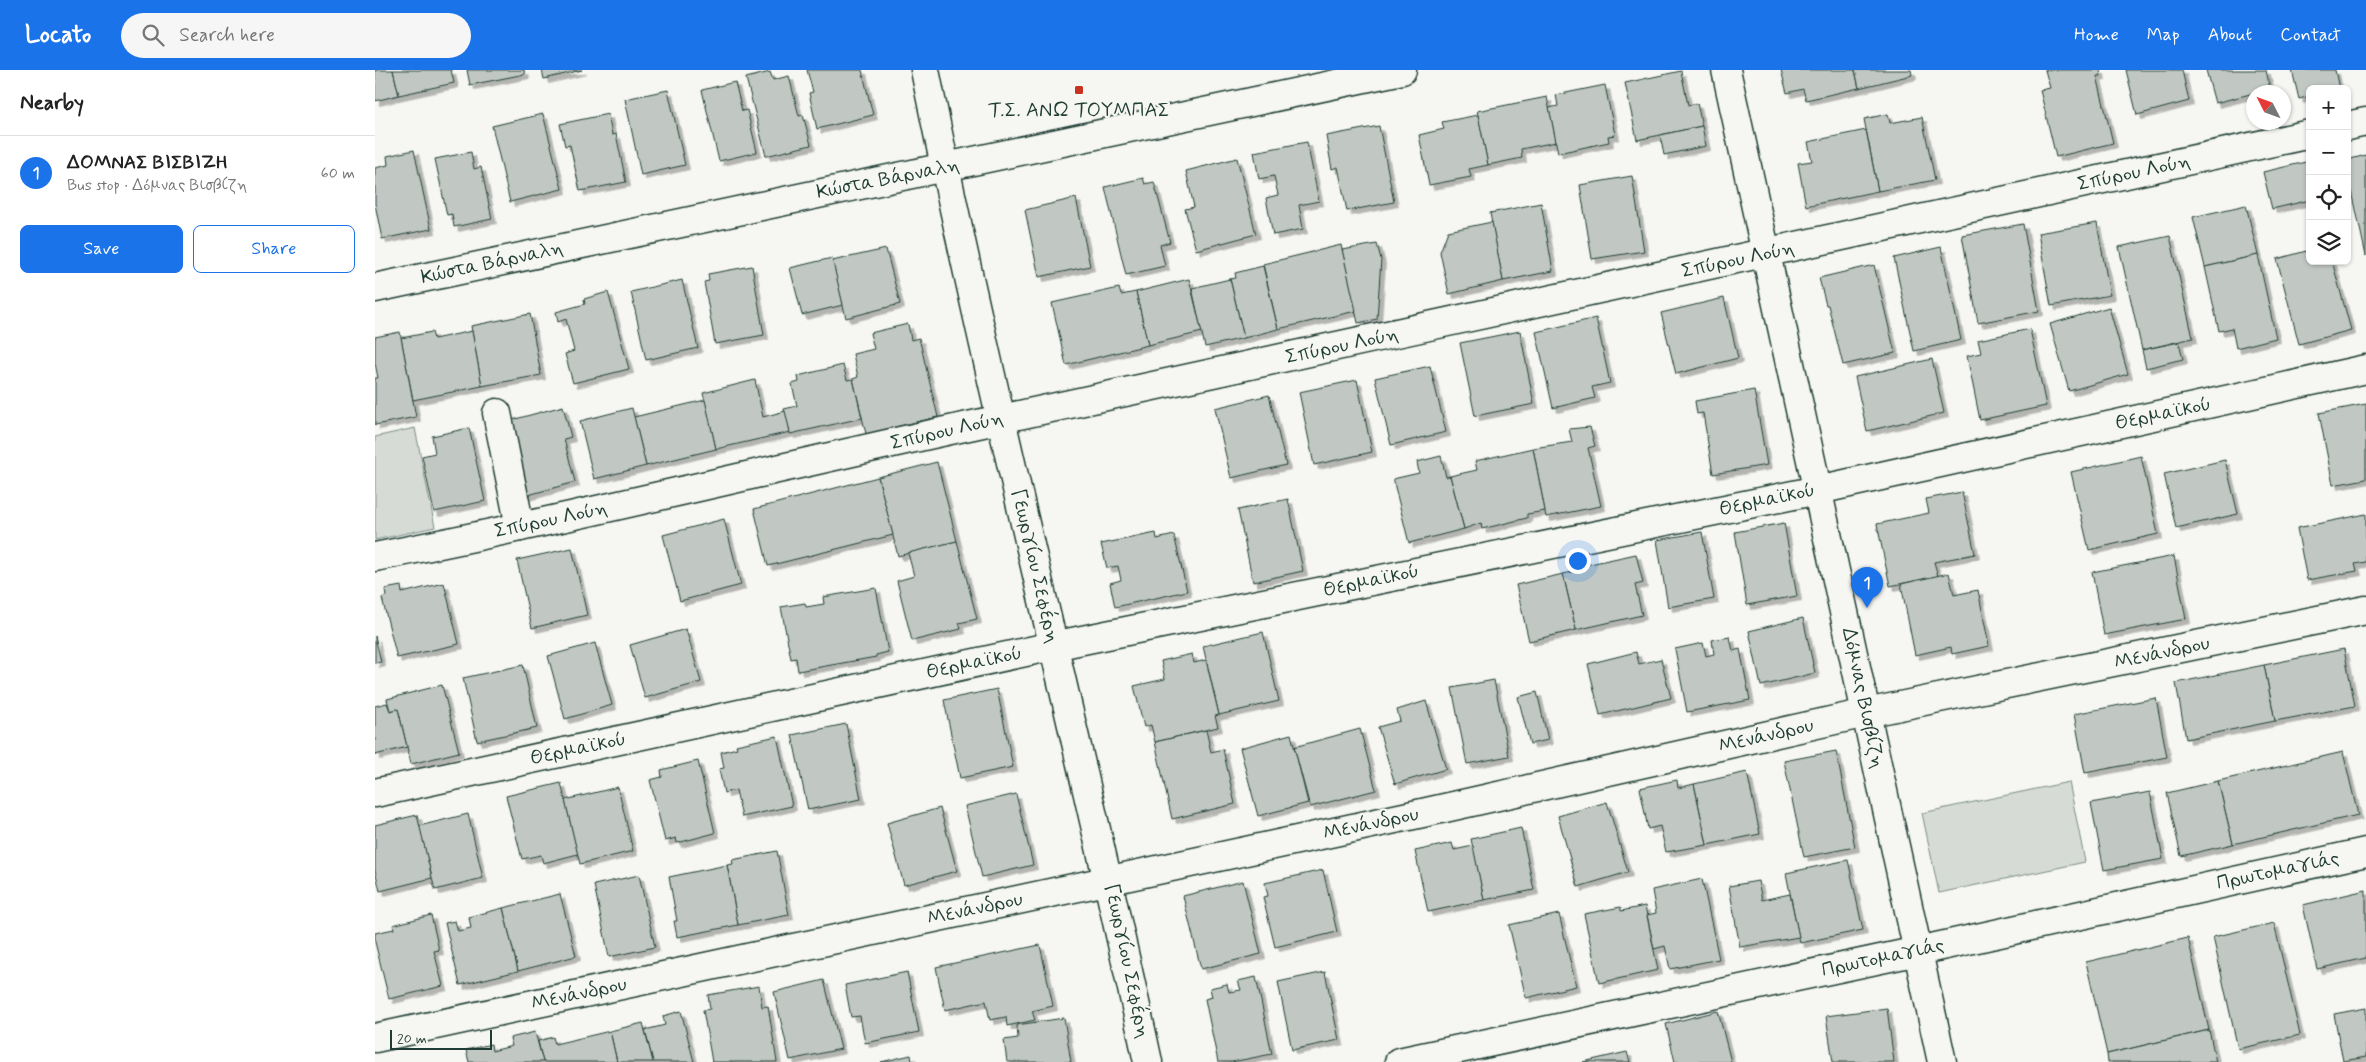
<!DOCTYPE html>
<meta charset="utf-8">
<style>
body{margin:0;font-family:Mynerve,sans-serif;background:#f6f6f6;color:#222}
.controls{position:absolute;right:15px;top:15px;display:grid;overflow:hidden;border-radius:8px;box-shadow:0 1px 4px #0004}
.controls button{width:45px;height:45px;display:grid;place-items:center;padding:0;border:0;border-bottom:1px solid #e0e0e0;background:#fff;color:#222;font:25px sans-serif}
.compass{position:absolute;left:1871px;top:15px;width:45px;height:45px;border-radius:50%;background:#fff;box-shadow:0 1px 4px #0004;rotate:312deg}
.scale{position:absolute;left:15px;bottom:12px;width:102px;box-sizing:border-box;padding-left:5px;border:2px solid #1f3d34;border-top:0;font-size:14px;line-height:18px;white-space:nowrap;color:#1f3d34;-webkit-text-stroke:4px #f6f6f2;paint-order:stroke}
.you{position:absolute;left:1202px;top:490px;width:18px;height:18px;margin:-12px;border:4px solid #fff;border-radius:50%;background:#1a73e8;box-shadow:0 0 0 8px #1a73e833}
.badge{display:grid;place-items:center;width:32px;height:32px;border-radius:50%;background:#1a73e8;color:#fff;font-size:16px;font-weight:700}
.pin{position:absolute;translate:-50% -41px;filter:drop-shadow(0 1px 2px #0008)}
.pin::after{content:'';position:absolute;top:26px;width:18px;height:15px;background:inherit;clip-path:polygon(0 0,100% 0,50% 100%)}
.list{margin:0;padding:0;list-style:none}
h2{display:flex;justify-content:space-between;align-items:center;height:65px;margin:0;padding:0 20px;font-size:21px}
h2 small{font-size:16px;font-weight:400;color:#767676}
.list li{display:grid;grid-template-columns:32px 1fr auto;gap:15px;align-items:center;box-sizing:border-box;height:75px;padding:0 20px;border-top:1px solid #e0e0e0}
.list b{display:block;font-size:19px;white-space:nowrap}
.list p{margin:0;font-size:16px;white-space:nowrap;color:#767676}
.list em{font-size:16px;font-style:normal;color:#767676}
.actions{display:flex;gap:10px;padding:15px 20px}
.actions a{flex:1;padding:11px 0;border:1px solid #1a73e8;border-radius:8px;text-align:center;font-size:18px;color:#1a73e8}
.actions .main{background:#1a73e8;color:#fff}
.icon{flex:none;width:28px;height:28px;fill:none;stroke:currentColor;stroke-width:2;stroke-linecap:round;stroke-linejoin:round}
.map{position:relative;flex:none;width:1991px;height:992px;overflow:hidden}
header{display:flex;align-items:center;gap:30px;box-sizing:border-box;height:70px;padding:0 25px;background:#1a73e8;color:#fff}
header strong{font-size:24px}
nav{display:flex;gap:28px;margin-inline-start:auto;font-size:18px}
.search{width:350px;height:45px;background:#f6f6f6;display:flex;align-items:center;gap:12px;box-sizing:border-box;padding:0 18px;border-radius:28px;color:#767676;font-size:19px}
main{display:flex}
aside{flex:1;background:#fff}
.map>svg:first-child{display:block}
.green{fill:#d6dbd6;stroke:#7a8c85}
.building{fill:#c1c8c3;stroke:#1f3d34;filter:url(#shadow)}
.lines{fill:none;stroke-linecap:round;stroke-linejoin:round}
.minor-casing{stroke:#1f3d34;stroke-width:31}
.minor{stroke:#f6f6f2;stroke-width:28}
.poi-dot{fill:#c8321e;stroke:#f6f6f2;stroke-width:2}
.labels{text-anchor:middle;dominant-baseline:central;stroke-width:4.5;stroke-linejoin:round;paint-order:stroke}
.poi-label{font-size:20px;fill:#1f3d34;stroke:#f6f6f2}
.street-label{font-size:20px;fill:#1f3d34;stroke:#f6f6f2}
</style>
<header>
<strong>Locato</strong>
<div class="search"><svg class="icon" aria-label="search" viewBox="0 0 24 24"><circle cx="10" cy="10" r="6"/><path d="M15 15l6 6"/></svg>Search here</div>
<nav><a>Home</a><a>Map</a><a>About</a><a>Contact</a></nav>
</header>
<main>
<aside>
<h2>Nearby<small></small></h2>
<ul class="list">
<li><span class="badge">1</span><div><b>ΔΟΜΝΑΣ ΒΙΣΒΙΖΗ</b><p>Bus stop · Δόμνας Βισβίζη</p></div><em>60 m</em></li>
</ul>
<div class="actions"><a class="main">Save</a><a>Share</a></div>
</aside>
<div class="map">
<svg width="1991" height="992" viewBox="0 0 1991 992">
<defs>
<filter id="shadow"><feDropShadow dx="4.5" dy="4.5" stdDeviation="0" flood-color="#0004"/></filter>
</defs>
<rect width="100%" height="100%" fill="#f6f6f2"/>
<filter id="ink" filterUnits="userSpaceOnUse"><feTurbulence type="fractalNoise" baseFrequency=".02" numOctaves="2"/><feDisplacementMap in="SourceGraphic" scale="10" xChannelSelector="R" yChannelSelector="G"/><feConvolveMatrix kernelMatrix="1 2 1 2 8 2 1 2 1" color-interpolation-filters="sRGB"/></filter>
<g filter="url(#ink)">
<g class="green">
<path d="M40,358l20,99 -60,13v-103z"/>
<path d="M1694,712l16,80 -146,31 -17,-80z"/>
</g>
<g class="building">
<path d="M0,0h18l6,25 -24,6z"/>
<path d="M18,0h58l3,13 -55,12z"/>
<path d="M92,0h57l1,4 -55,11z"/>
<path d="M167,0h40l-38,9z"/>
<path d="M432,0h55l11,45 -56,14 -8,-36 4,-1z"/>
<path d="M1406,0h74l4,18 -53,12 -3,-11 -16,4z"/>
<path d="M1480,0h56l1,5 -53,13z"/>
<path d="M1670,0h55l1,6h-4l16,67 -57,14 -16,-67 10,-2z"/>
<path d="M1751,0h56l7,31 -52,14z"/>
<path d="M1831,0h60l4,19 -55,14z"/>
<path d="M1917,0h43l4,19h-29v7l-11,3z"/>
<path d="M1306,1l7,34 9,-2 5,23 -65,14 -12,-57z"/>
<path d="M395,2l3,8 16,-4 10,40 4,-1 8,30 -45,11 -20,-78z"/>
<path d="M360,12l7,29 5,-1 10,42 -38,9 -17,-71z"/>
<path d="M1230,15l10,50 -7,1 1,6 -51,11 -9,-45 9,-2 -2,-11z"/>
<path d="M293,20l17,75 -44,10 -16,-76z"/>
<path d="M1172,27l9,45 -35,7 1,9 -34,7 -11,-54z"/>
<path d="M168,44l19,75 -52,13 -18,-76z"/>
<path d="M233,44l4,21 4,-1 10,48 -46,9 -10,-46 -5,1 -5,-22z"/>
<path d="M1513,44l2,9 32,-6 13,63 -57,11 -14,-72z"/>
<path d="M1103,45l10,50 -19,4 2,8 -42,8 -10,-50 25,-6 -2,-7z"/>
<path d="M1004,56l15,76 -47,9 -9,-44 -6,2 -6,-33z"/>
<path d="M1327,56l4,20 -42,9 -4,-20z"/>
<path d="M1491,60l12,61 -72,15 -8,-43 14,-2 -4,-19z"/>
<path d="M932,72l12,59 -20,4 4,24 -30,6 -7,-37 12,-3 -4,-19 -15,3 -5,-27z"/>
<path d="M39,80l17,79 -49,10 -7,-35v-36l13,-3 -1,-9z"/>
<path d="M96,82l3,17 7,-2 11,52 -38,8 -2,-13 -5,1 -12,-56z"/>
<path d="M1991,85v101l-19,-88v-8z"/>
<path d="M862,88l19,76 -60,16 -11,-41 9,-2 -8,-36z"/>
<path d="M1935,91v39l-38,9 -9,-37z"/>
<path d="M1257,106l12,75 -52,8 -12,-74z"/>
<path d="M768,108l2,6 9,-2 16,60 -10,3 5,21 -39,9 -21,-88z"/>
<path d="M701,128l14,68 -51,11 -14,-67z"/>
<path d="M1166,133l12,68 -50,10 -13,-68z"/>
<path d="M1871,135l12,50 -53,12 -12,-50z"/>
<path d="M1117,152l11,59 -54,13 -9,-42 8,-21z"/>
<path d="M1722,153l13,72 -59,11 -13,-73z"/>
<path d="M1648,154l16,87 -61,12 -16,-88z"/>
<path d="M1795,166l23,102 -51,12 -23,-103z"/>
<path d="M1002,174l4,15 -4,60 -19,4 -16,-73z"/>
<path d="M966,175l15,66 -78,18 -15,-65z"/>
<path d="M1566,177l20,93 -47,11 -20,-93z"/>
<path d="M511,179l14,55 -54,14 -14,-57z"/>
<path d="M1935,180v11h22l19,69 -52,14 -22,-85z"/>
<path d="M1883,185l18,83 -40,10 -4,-20 -13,3 -14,-64z"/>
<path d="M457,188l11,47 -41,10 -12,-47z"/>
<path d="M1499,195l21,88 -52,12 -15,-60h-2l-7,-27z"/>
<path d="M377,196l12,69 -49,9 -11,-62 5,-1 -1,-7z"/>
<path d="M888,196l15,63 -34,9 -14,-59 6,-1 -1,-5z"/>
<path d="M814,209l13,53 -54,13 -12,-53z"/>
<path d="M855,209l14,59 -39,9 -13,-59z"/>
<path d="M307,210l16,68 -52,12 -15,-68z"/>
<path d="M744,218l2,7 15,-3 12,53 -82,20 -14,-62z"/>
<path d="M233,222l21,77 -56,14 -8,-29 9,-3 -8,-32 -8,3 -2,-10 29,-8 -1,-5z"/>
<path d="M1349,228l14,60 -62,16 -15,-61z"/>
<path d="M1734,237l19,67 -59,17 -19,-67z"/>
<path d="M155,244l11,61 -59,11 -11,-60z"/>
<path d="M1221,248l14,65 -18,4 3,11 -42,10 -17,-76z"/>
<path d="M533,254l3,16 8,-2 19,79 -72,17 -13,-55 5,-2 -5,-23 21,-5 -4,-16z"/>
<path d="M1655,259l16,77 -66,14 -13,-64 14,-3 -3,-13z"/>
<path d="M97,261l10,55 -69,14 -12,-62 31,-6 2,7z"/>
<path d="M1145,261l14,73 -59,12 -15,-73z"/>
<path d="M25,262l16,85 -41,8v-47h3l-3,-15v-26z"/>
<path d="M1804,272l4,17 -37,9 -4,-18z"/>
<path d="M1557,289l12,54 -77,18 -12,-54z"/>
<path d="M468,295l4,15 6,-1 9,39 -72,16 -6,-25 13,-3 -5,-22 7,-2 -1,-6z"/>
<path d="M1055,296l16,66 -55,13 -16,-67z"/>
<path d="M380,310l8,37 22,-6 5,21 -74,17 -13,-56z"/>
<path d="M982,310l15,72 -58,13 -15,-73z"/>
<path d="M1379,320l13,75 -54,9 -10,-61 -6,1 -2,-13z"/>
<path d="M894,325l17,70 -55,13 -16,-70z"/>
<path d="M330,330l11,49 -70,17 -12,-49z"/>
<path d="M1991,334v75l-33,6 -14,-72z"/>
<path d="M188,336l8,31 -7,2 11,43 -54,15 -18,-66 11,-3 -2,-8z"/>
<path d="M257,338l14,58 -52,13 -14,-58z"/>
<path d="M1215,357l5,19 -7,2 13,58 -55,11 -13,-69 39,-6 -3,-13z"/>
<path d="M94,358l16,73 -51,11 -12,-56 13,-3 -3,-17z"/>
<path d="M1158,378l12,63 -18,3v4l-45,11 -1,-6 -17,6 -14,-53 27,-6 -2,-9z"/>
<path d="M1066,386l5,21 4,-1 14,53 -55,14 -16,-64 26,-6 -2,-11z"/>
<path d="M1766,386l17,78 -69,16 -18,-78z"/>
<path d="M1850,390l13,54 -62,14 -12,-54z"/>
<path d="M562,392l20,79 -59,15 -20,-79z"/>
<path d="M503,407l15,58 -125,31 -14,-57z"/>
<path d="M1587,422l13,62 -41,8 4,14 -48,10 -13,-62 52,-11 -3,-14z"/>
<path d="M913,429l15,72 -50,11 -15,-72z"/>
<path d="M1991,444v48l-11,2 2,7 -50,9 -10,-52z"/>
<path d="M349,449l17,66 -61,16 -17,-66z"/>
<path d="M1409,453l13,73 -50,9 -12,-73z"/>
<path d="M1327,462l12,67 -46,8 -11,-67z"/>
<path d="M781,463l1,6 17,-4 13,56 -72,16 -5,-24 11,-3 -3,-14 -11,2 -6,-24z"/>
<path d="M582,471l20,78 -18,4 2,6 -49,12 -15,-60 17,-5 -6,-23z"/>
<path d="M197,478l15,67 -55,13 -15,-68z"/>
<path d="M1261,484l7,29 -8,2 7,30 -66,15 -13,-56 14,-3 -1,-4z"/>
<path d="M1799,486l12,63 -82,16 -12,-63z"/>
<path d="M1574,503l5,22 24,-5 11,56 -37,8 -1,-7 -36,8 -14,-71z"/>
<path d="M1188,504l13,56 -47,11 -13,-56z"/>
<path d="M69,513l15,61 -62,14 -15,-60 4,-2 -1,-7 16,-3 1,7z"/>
<path d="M501,518l12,64 -12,3v2l-78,14 -2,-13 -5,1 -10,-52 24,-4 1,4 18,-3 -1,-7z"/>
<path d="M1428,548l12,55 -54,13 -12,-55z"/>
<path d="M311,559l15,53 -56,16 -15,-53z"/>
<path d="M888,562l16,69 -60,14 -16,-69z"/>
<path d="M0,566l6,26 -6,1z"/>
<path d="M1355,567l3,14 7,-2 10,51 -63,12 -12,-63 28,-6 3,13 8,-2 -2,-14z"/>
<path d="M220,573l17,62 -47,14 -17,-63z"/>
<path d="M1969,579l11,57 -80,15 -11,-56z"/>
<path d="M1261,582l3,12 22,-5 10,39 -71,17 -12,-51z"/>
<path d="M817,584l2,9 12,-3 13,55 -4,1 3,11 -63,15 -4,-17 -7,2 -10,-41 31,-7 -4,-18z"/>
<path d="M148,595l14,63 -60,13 -14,-63z"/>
<path d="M1889,595l11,56 -89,18 -10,-56z"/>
<path d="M1119,610l15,76 -42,8 -15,-76z"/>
<path d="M67,615l17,67 -48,12 -13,-55 -8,2 -3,-12z"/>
<path d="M622,619l16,78 -53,11 -16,-78z"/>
<path d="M1162,622l11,48 -18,4 -12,-47z"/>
<path d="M1781,628l11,59 -82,16 -11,-59z"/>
<path d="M1051,631l20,68 -51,15 -17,-57 22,-6 -3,-11z"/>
<path d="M12,633l3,8 8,-2 9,38 -32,8v-49z"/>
<path d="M471,654l15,75 -53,11 -16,-75z"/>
<path d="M985,659l16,61 -66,17 -16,-60z"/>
<path d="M831,660l5,22 12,-3 12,55 -63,15 -17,-77z"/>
<path d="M916,664l17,69 -50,13 -18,-68z"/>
<path d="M402,666l15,70 -50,11 -6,-27 -12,3 -5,-24 5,-1 -3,-16 16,-4 -1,-3z"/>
<path d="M1461,681l19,96 -51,10 -20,-96z"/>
<path d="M1968,682l15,63 -125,29 -15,-63z"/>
<path d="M323,691l17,72 -38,10 -1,-5 -11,3 -15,-61 12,-3 -1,-7z"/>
<path d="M1372,702l13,62 -53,11 -13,-61z"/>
<path d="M1302,710l1,8 16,-4 13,61 -41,7 -6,-26 -12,3 -8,-41z"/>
<path d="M1843,711l15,63 -52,12 -14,-63z"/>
<path d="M186,713l17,71 -35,9 -2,-8 -19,4 -16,-63z"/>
<path d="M243,717l15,64 -53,13 -15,-64z"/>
<path d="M1775,722l13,67 -59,11 -13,-67z"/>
<path d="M641,724l17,71 -51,12 -17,-71z"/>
<path d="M1232,732l21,70 -50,15 -20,-71z"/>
<path d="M565,738l17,63 -53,14 -17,-62z"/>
<path d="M93,744l15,64 -48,12 -16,-64z"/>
<path d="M42,745l15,63 -52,13 -5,-21v-45z"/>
<path d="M1146,758l13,62 -50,10 -13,-61z"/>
<path d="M1077,773l2,7 19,-4 11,54 -56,12 -13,-61z"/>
<path d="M402,781l12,64 -51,10 -11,-60 6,-1 -1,-4z"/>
<path d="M1473,790l15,70 -63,13 -14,-70z"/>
<path d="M352,795l11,60 -61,12 -3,-16h3l-8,-44z"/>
<path d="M948,800l14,62 -62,15 -12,-50 5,-1 -3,-13z"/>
<path d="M264,805l16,72 -46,10 -15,-72z"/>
<path d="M1327,809l17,80 -49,10 -5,-23 -11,3 -7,-34 9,-2 -4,-23z"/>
<path d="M868,811l18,73 -60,15 -18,-73z"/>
<path d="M1383,811l4,19 28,-6 9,43 -59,10 -11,-61z"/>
<path d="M1991,820v68l-49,11 -14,-64z"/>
<path d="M185,824l16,62 -58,15 -15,-63z"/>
<path d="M1270,836l13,64 -59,13 -15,-69 37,-7v4z"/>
<path d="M128,838l15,63 -58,14 -15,-62 10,-2 3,10 13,-3 -2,-11z"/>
<path d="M1184,844l17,72 -50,12 -17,-73z"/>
<path d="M56,845l8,35 -5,1 9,35 -54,13 -14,-57v-9l19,-4 -1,-4z"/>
<path d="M1899,853l26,112 -62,14 -25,-112z"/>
<path d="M1813,868l21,92 -102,24 -21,-92z"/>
<path d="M665,875l13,61 -21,5 3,9 -28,6 -1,-9 -16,3 -4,-19 -41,9 -9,-43z"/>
<path d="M532,902l12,60 -54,11 -5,-27 -9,1 -6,-32z"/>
<path d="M950,902l14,68 -47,10 -14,-68z"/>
<path d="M881,907l16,77 -40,8h-14l-13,-63 7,-2 -2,-9 17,-4 2,8 12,-2 -3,-9z"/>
<path d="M449,910l17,69 -51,11 -16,-68z"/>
<path d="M384,916l3,21 6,-1 9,56h-65l-9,-52 7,-1 -2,-14z"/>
<path d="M1512,938l7,54h-61l-7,-46z"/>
<path d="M1991,938v49l-23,4 -9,-47z"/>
<path d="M306,941l13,51h-41l-8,-32 20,-5 -2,-9z"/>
<path d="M1343,941l13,51h-56l-9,-38z"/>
<path d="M689,948l7,44h-64l-3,-22 14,-2 -1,-13z"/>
<path d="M268,953l10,39h-36l-7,-31z"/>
<path d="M1834,960l7,32h-108l-1,-8z"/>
<path d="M235,961l7,31h-74l-5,-21 15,-4 2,7z"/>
<path d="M160,962l8,30h-74l-3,-12 25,-6 1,7 20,-5 -2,-8z"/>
<path d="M1252,982l3,10h-47z"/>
<path d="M536,985l1,7h-31z"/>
</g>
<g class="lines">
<g class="minor-casing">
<g id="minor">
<path d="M550,0c67,332 152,661 223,992"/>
<path d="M1351,0l216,992"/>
<path d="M1972,56l19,-4"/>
<path d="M0,218l1027,-218"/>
<path d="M122,343l23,114"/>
<path d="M0,487c205,-40 408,-91 612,-135 441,-96 882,-191 1323,-288"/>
<path d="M0,723l678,-147 765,-156 548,-121"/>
<path d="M0,968l1043,-224 448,-101 500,-103"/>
<path d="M1024,992l519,-111 448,-99"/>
</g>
</g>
<use href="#minor" class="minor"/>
</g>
</g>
<rect class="poi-dot" x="699" y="15" width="10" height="10" rx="2.5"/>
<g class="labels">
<g class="poi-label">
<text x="704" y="40">Τ.Σ. ΑΝΩ ΤΟΥΜΠΑΣ</text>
</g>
<g class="street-label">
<text transform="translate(1759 103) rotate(-12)">Σπύρου Λούη</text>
<text transform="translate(513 109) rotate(-11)">Κώστα Βάρναλη</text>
<text transform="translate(1363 190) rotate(-12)">Σπύρου Λούη</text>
<text transform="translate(117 193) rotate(-12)">Κώστα Βάρναλη</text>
<text transform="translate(967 276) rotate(-12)">Σπύρου Λούη</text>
<text transform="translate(1788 344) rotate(-12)">Θερμαϊκού</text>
<text transform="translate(572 361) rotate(-13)">Σπύρου Λούη</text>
<text transform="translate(1392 430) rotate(-12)">Θερμαϊκού</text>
<text transform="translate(176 450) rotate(-12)">Σπύρου Λούη</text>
<text transform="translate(660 496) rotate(77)">Γεωργίου Σεφέρη</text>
<text transform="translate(996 511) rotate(-12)">Θερμαϊκού</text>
<text transform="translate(1787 583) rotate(-12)">Μενάνδρου</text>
<text transform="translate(599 593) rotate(-12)">Θερμαϊκού</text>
<text transform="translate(1488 628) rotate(78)">Δόμνας Βισβίζη</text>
<text transform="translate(1391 666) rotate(-13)">Μενάνδρου</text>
<text transform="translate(203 679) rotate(-12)">Θερμαϊκού</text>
<text transform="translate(996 754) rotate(-12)">Μενάνδρου</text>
<text transform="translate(1903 801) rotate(-12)">Πρωτομαγιάς</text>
<text transform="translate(600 839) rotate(-12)">Μενάνδρου</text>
<text transform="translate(1508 888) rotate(-12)">Πρωτομαγιάς</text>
<text transform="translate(752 891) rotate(78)">Γεωργίου Σεφέρη</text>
<text transform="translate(204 924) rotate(-12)">Μενάνδρου</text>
</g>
</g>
</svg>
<div class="controls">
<button>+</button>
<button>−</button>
<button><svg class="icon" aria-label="locate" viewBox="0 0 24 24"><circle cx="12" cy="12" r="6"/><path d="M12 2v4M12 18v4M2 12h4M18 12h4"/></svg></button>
<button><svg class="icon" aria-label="layers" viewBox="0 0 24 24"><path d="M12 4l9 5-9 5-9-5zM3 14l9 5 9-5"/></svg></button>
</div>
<svg class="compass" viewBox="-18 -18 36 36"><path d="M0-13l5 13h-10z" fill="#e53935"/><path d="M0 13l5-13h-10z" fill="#767676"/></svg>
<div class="scale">20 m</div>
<div class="you"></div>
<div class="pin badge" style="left:1492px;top:538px">1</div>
</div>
</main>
